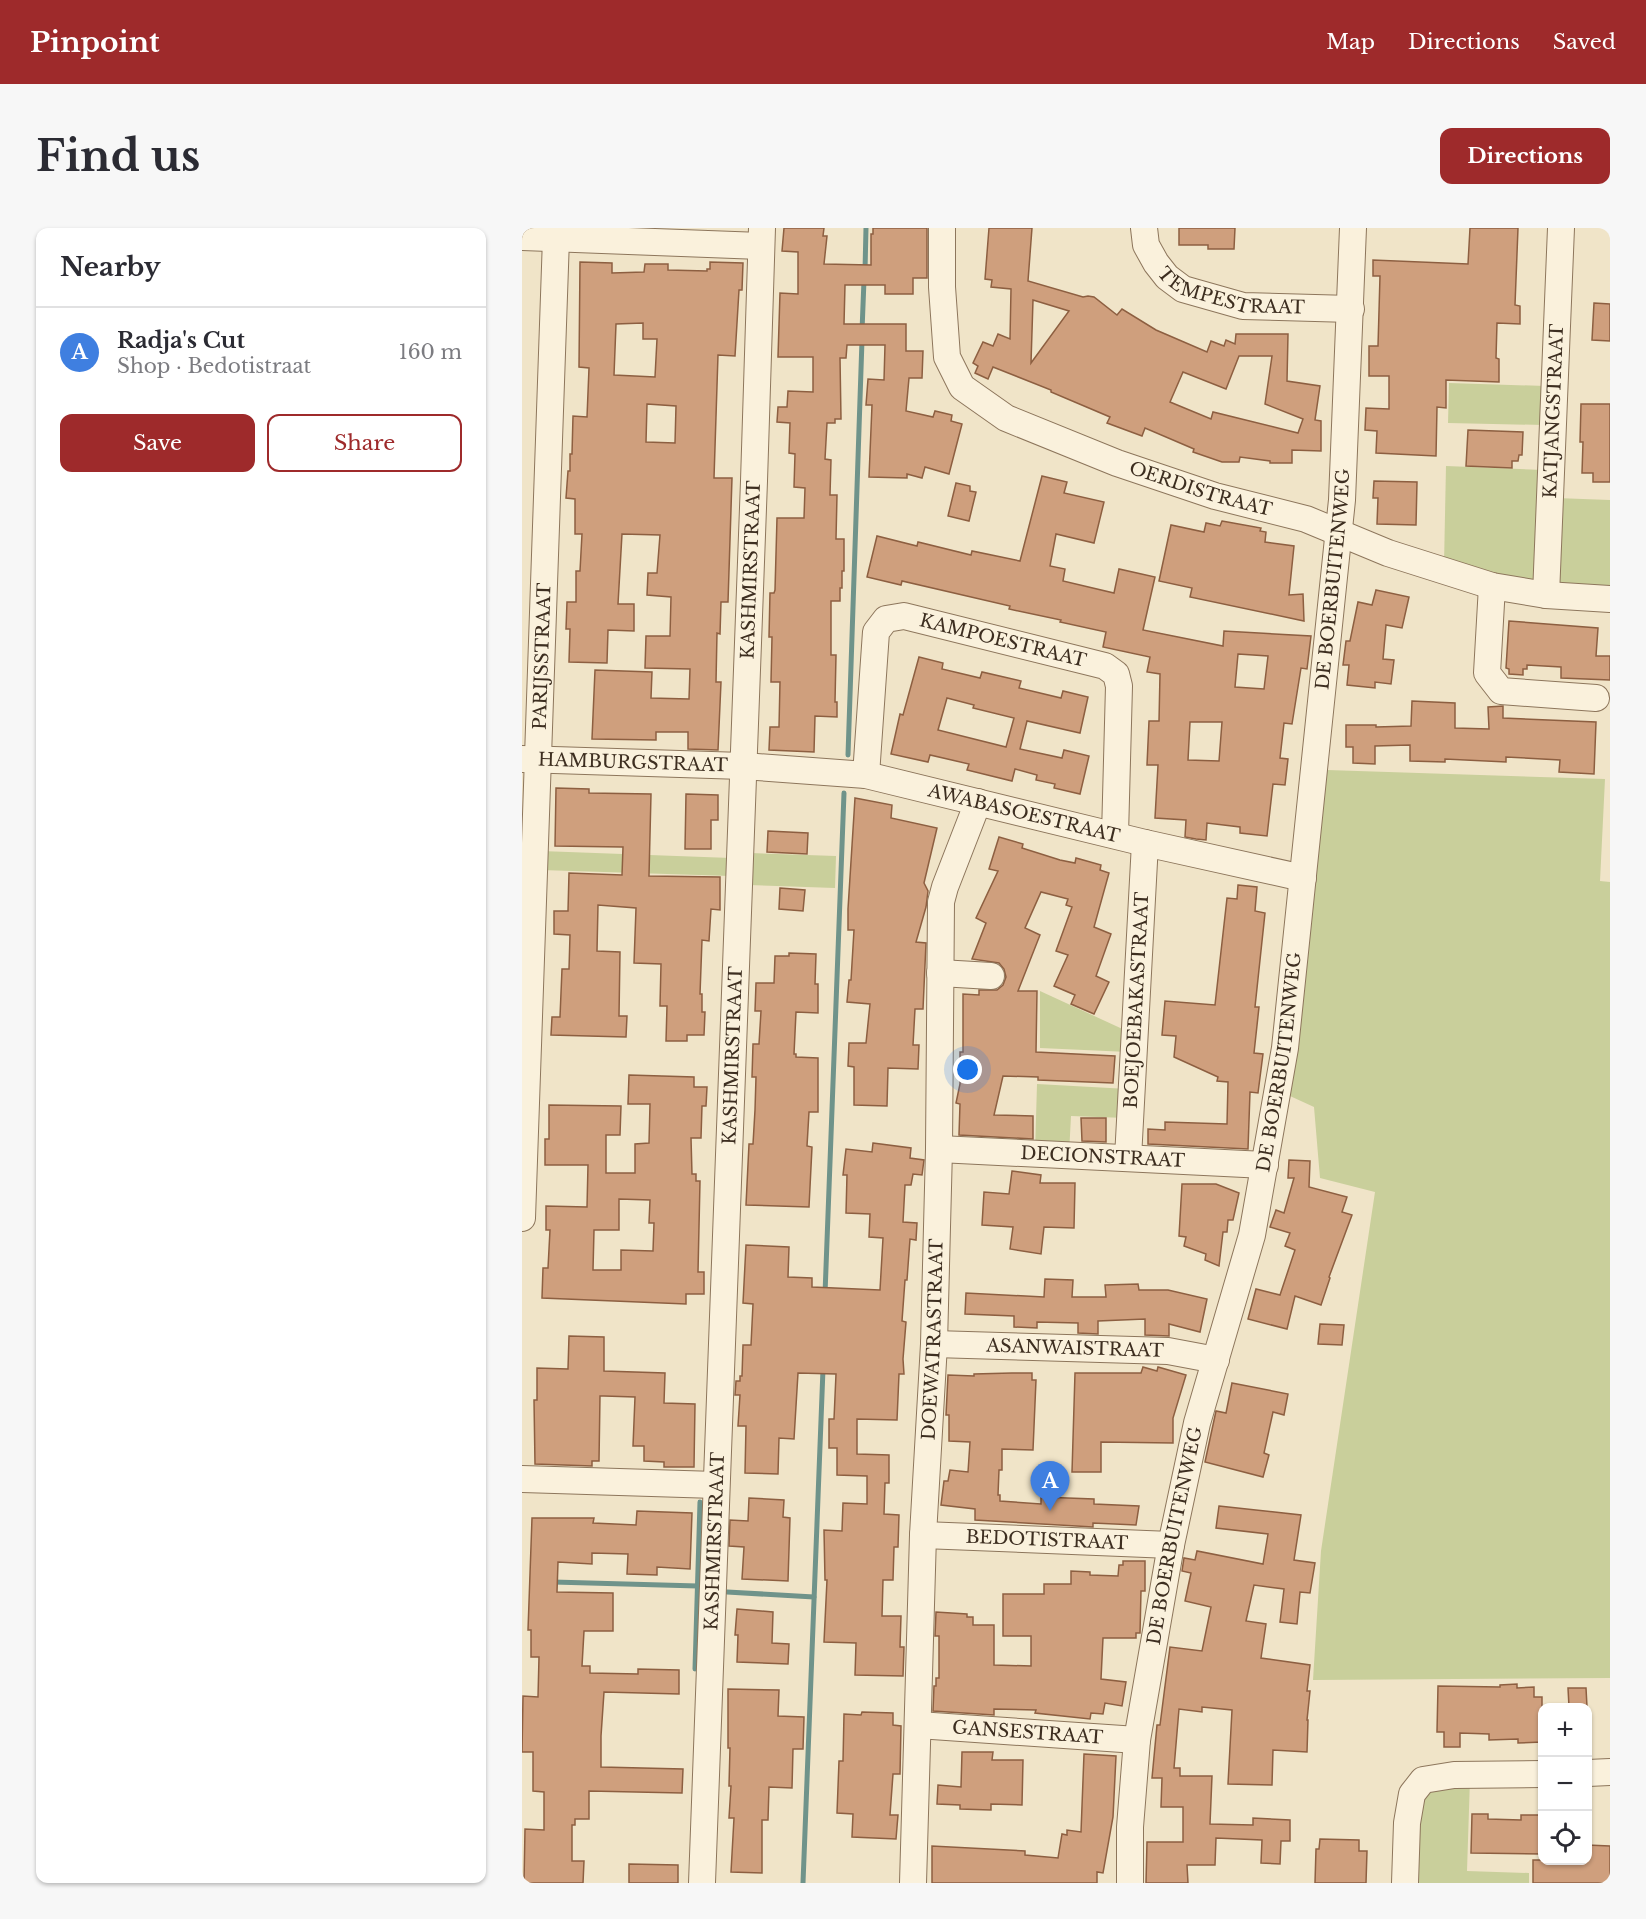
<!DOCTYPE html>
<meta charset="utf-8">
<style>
body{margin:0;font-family:"Libre Baskerville",serif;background:#f7f7f7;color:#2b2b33}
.controls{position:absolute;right:18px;bottom:18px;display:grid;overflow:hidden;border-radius:12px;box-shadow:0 2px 4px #0004}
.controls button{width:54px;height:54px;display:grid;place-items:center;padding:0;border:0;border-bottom:2px solid #e1e1e2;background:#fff;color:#2b2b33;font:30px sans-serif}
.you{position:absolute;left:446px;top:842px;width:21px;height:21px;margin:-15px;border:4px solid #fff;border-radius:50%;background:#1a73e8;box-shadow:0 0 0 9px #1a73e833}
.badge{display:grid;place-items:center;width:39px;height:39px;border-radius:50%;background:#9e2a2b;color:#fff;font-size:20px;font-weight:700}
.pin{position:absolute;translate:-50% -50px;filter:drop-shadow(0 2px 3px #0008)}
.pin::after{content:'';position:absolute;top:32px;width:21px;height:18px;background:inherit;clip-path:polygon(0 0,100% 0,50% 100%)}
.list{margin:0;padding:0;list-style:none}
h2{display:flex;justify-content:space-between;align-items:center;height:78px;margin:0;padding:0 24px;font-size:26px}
h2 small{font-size:20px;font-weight:400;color:#7c7c81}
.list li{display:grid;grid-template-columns:39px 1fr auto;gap:18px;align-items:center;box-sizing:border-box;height:90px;padding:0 24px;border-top:2px solid #e1e1e2}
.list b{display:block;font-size:22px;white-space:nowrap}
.list p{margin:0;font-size:20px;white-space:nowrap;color:#7c7c81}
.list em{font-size:20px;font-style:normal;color:#7c7c81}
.actions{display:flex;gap:12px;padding:18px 24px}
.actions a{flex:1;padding:14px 0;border:2px solid #9e2a2b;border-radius:12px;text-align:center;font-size:21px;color:#9e2a2b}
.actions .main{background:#9e2a2b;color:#fff}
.icon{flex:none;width:33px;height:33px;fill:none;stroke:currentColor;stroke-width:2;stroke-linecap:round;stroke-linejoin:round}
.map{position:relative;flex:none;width:1088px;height:1655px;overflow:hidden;border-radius:12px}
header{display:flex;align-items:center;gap:36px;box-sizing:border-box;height:84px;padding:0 30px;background:#9e2a2b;color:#fff}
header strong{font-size:28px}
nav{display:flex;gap:33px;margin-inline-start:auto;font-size:21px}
.intro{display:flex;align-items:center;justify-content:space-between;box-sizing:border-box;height:144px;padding:0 36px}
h1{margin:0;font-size:42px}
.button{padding:15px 27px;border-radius:12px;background:#9e2a2b;color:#fff;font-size:21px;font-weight:700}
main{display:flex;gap:36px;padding:0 36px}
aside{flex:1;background:#fff;border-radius:12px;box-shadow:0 2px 4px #0004}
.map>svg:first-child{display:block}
.green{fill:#c9cf9b}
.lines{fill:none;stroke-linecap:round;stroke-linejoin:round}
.stream{stroke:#6f938a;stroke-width:5}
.building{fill:#cf9f7d;stroke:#8d5f41;stroke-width:1.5;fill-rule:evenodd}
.minor-casing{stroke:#8d765c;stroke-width:28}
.minor{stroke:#faf1dc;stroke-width:26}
.labels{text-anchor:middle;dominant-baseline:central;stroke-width:4.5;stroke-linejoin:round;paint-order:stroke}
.street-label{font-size:18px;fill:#3d2e20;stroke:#f7eed8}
</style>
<header>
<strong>Pinpoint</strong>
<nav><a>Map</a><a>Directions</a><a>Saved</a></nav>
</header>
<div class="intro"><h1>Find us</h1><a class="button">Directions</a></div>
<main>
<aside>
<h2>Nearby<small></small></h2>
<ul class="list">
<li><span class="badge" style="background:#3f7fe0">A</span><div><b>Radja's Cut</b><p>Shop · Bedotistraat</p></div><em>160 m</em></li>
</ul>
<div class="actions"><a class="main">Save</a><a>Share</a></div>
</aside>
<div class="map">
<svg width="1088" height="1655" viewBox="0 0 1088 1655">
<rect width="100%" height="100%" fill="#f0e4c8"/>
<g class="green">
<path d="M927,155l96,3 -1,39 -96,-2z"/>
<path d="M924,238l97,4 -9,110 -6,5 -84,-21z"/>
<path d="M1034,270l54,2v92l-52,-8z"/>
<path d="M805,542l278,9 -5,102 10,1v796l-297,2 8,-129 54,-359 -55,-14 -6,-71 -24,-11z"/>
<path d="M19,623l190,7 -1,18 -189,-6z"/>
<path d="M228,625l86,3 -1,32 -87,-3z"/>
<path d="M518,763l89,41 -1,20 -88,-4z"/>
<path d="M515,856l91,5 -2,29 -55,-2 -2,38 -34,-1z"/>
<path d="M948,1551l-3,92 62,2v10h-118l9,-90z"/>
</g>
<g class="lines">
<g class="stream">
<path d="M343,43l1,-43"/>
<path d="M340,103l2,-51"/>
<path d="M326,527l14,-415"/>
<path d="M303,1066l19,-501"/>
<path d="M31,1354l145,4"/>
<path d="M205,1364l87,5"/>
<path d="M173,1441l5,-167"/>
<path d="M281,1655l20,-514"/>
</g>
</g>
<g class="building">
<path d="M262,0h40l-1,8h4l-3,28 47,1v-31h2v-6h54v50h-14v16h-28v-9h-40l-1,39h62v27h17l-1,27h-13l-3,33 27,6 2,-6 17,4 -1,6 11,3 -13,50 -24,-7 -3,11 -15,-4v4l-38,-1 3,-72h-6l2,-26 16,1 1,-35h-38l-1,13h-6l1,61h-6v4h-8l-2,36 6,1 -1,35h7l-1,44h8v32h-2v17h-2v13h-9v54h5l-1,47h2v15l-22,-1 -1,36 -45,-2 1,-23h9l1,-45h-9l1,-45h-3l1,-44h4l1,-3 2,-72h27l1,-30 -11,-1 1,-33 -6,-1 1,-30 -13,-1 1,-15h9l1,-16 25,1v-35h-35l2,-64 18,1v-42l-16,-1z"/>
<path d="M467,0h43l-4,53 55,16 5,-1 6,1 23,18 5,-6 34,21 51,22 4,-11 13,5 2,-6 9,4 1,-10h52l-1,47 33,5 -5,34 6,1v30l-29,-1v13h-22v-2l-30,-4 -1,5h-17l-29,-10 1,-3 -49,-21 -3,8 -35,-13 3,-6 -59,-25v-2l-58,-23 -5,12 -13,-6 3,-7 -5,-3 10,-21 10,4 5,-12 12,5 1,-50 -20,-2 1,-7 -7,-1zM511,72l36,11 -38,52zM717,128h33l-7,48 38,15 -5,14 -85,-21 -2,7 -41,-17 13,-30 43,17z"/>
<path d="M657,0h56l-1,21h-26v-4h-29z"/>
<path d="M948,0h48l-3,77 5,1v18l-23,-1 -1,35 3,1v23l-53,-2v28l-9,-1 -1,49 -60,-3 1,-22 -12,-1 1,-22 23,1v-33h-20v-30h9l2,-70h-7v-16l95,4z"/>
<path d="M58,34l32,1v10l32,-1 1,-8h23v6l39,1v-2h3v-7l33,1 -1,27h-3l-4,66 -17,-1 -4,123h18l-4,124h-7l-1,32 -3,-1 -1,49h5l-3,68 -30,-1v-17h-32v8l-64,-1 3,-69 57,2 -1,26 38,1 1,-30 -45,-1 1,-32h24l1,-39 -24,-2 1,-22h9l3,-38 -38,-1 -4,70h16v27l-26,-1 -1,33 -38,-1 1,-33h-4l1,-27h9v-31h4l2,-37h-7v-35l-9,-1 2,-27h2v-17h2l1,-38 14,1 2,-49 -10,-1zM121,95v16h14l-2,38 -41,-2 2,-51zM125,176l29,2 -1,37 -29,-1z"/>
<path d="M1072,75l16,1v37l-18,-1z"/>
<path d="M1059,176h29v78h-17v-9h-11l1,-31h-3z"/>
<path d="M946,202l55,2 -1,23h-3l-1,6h-6v7l-46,-2z"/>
<path d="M520,248l25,6 -3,11 40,9 -10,41 -38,-9 -6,32 15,3 -2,12 51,12 5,-24 36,8 -12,53 80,16 1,-15 87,5 -4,33 -6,-1 -9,56 -8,-1 -4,35 8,1 -3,26 -12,-1 -6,52 -27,-3v-6l-33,-4 -1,17 -10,-1 -11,-2 1,-17 -31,-2 3,-53h-11l2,-44h10l1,-47 -13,-2 3,-15 -47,-10 3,-15 -46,-10 1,-2 -52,-11 1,-3 -108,-25 -1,4 -34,-8 10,-41 40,10 1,-4 53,13 1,-4 48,10zM716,426l30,2 -4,33 -29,-2zM668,494h32l-3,39 -31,-1z"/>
<path d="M852,253l43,1 -1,43 -39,-1 1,-26h-5z"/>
<path d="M434,255l14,3v5l6,1 -7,29 -21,-5z"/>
<path d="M700,293l39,7 -1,3 6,1 -1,10 29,4 -5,49 14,-1 1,27 -114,-24 2,-9 -33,-7 12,-56 33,7 2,-9 14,3z"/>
<path d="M854,362l33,7 -7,31 -16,-3 -3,34 11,1 -3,24 -16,-2v6l-28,-3 2,-20h-6l3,-24h4l8,-39 14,3z"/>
<path d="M987,393l89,7 -2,28h14v24l-49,-2v-11l-34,-2v4h-4v6l-14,-1v-5l-3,-1z"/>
<path d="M397,429l24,6 -1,6 38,9 2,-6 39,9 -2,7 42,10 2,-7 25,6 -8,36 -53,-12 -7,28 42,9 2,-8 25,6 -9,38 -26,-6 1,-4 -19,-4 1,-5 -22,-6 -3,12 -45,-11 2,-6 -39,-9 -2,7 -37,-8 9,-40 3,1zM425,470l27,7 -1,3 41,10 -8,29 -68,-17z"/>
<path d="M890,473l43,2v25l34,1 -1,-22 15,-1v12l93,4 -2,52 -35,-2 1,-12 -54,-3v5l-61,-3v3l-35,-1v-16l-35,1v18l-22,-1v-16h-7v-22h30v2l35,-1z"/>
<path d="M34,560l33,1v4l62,1 -2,82 71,1v33l-9,-1 -2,32 -7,-1 -2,54h2v18h3l-1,23h-17v6h-21l1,-35h-7l1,-42 -27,-1 2,-55 -38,-3 -1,46 23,1 -1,64h8l-1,21 -75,-2 1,-18h8l2,-48h7l1,-34 -16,-1v-23h14l1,-38 53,2 1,-28 -68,-1z"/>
<path d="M164,566l32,1v25h-7v29h-26z"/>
<path d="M333,570l37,7 -1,13 46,10 -13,55 4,8 -2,16 -10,35 10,1 -3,66h-8l-2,36h6l-1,24 -30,-1 -1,38 -33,-1v-38l-6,-1 1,-23h17l4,-39 -23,-2 2,-22h2l3,-50h-6v-21z"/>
<path d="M246,603l40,2 -1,21 -40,-2z"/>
<path d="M477,609l24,7 -1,4 38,12 15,3 1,-5 25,7 -1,5 9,3 -15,54 17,7 -15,42 13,6 -15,32 -23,-10 4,-9 -21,-9 14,-31 -12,-4 16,-44 -6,-2 2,-6 -27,-7 -16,36 15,7 -22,56h19l-1,61 79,4 -2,27 -75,-3v-3l-35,-1 -9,39 39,1v23l-74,-4 1,-31 -4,-1 4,-19v-32h3v-58l16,1v-5h18l6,-5 3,-8 -2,-8 -5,-6 -27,-4 14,-36 -10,-5 22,-47 -9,-2z"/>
<path d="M716,657l19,2 -2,24 10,2 -10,94h4l-5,46 9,1 -5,39 -8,-1 -2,57 -100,-5v-15l17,1v-8l62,2 1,-42 -11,-1 1,-4 -44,-20 2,-21 -14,-1 3,-34 50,4 12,-107 10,1z"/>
<path d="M258,660l25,2 -2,21 -24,-2z"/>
<path d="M267,725l27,1 -1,30h3v29l-22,-1 -2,42h2v3l22,1v54h-9l-2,34 5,1 -3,60 -63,-2 3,-61h4l2,-34 1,-33h-4l1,-33h6l2,-33h-6l1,-28h18l1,-27h14z"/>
<path d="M107,847l65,2v10h13l-1,19h-4l-1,32h-10l1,36h4v7h4l-2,91h6v22h-18v10l-144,-6 1,-30h5l2,-38h-4v-24l41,1 1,-42h-43v-26h4v-34l72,1 -1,29h-14v38h29v-29l14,-1 1,-39h-22zM97,971l31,1 -1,23h5l-1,28 -32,-1v20h-28l1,-40h25z"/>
<path d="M559,890h25v24l-24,-1z"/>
<path d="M351,915l38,5 -1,10 14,2 -2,15 -9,-1 -2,11h-6l-2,37 14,1 -1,17 -6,-1 -3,41h-2l-3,41 4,1 -3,37 1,15h-5l-2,46 -40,-1v35l32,1v28h-4l-1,31 15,1 -1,32h-4l-1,33h-10l-1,36h19l-1,31h4l-1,29 -48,-1 1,-32 -32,-1 3,-62h-2l-1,-50 18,1 1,-28 24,1v-28l-30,-1v-27h-8v-29h5l2,-45 -38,-1 -4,66 -15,-1 -1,36 -33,-1 1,-47h-8l2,-31h-5l1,-14h4v-5h2l1,-31h8l2,-41 -10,-1 3,-58 43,2 -1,30 24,1v9l68,3 3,-52 -14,-1 1,-23 -24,-1 1,-38h-4l3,-26 26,3z"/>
<path d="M767,932l21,1 -1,26 38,10 -5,15 10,3 -23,62 1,1 -9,27 -26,-9 -8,33 -39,-10 8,-30 24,6 15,-45 -10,-4 5,-13 -20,-6 6,-17 8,3 10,-35h-6z"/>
<path d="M490,943l29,4 -1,8h35l-1,45 -30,-1 -3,27 -31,-5 3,-22 -31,-2 2,-33 25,2z"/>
<path d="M660,956h34l23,9 -6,27h-5l-1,12h-4l-4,34 -14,-6 1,-6 -22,-8 2,-9 -7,-1z"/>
<path d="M523,1051l28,1 -1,17h34l-1,-12 33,-1 1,6h29l39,9 -7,33 -31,-8v12l-24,-1v-16l-47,2v13l-20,-1v-10l-41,-1v6l-23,-1v-11l-49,-2 1,-21 78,4z"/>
<path d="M798,1096l24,1 -2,20 -24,-1z"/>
<path d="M47,1108l35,1v34l61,2 -1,30 31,1 -1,63h-30v-5l-20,-1v-15h-11l2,-49 -31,-1h-4l-1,65h-7v5l-57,-2 -1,-64h3v-32l31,1z"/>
<path d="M621,1139l14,4 1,-4 28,8 -13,43v25l-72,-1v30h-29l3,-99h66z"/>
<path d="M490,1145h20v7h4l-3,70 -31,-1v21h-3l-1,25h2v6l41,3v-7l53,2v5l45,2 -3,19 -43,-2v4l-118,-7v-11l-34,-4 3,-24h4l2,-11 18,2 2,-30 -21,-1v-26h-3l2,-40 26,1v-2z"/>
<path d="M710,1155l56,11 -4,21 -11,-3 -9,41 5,2 -6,22 -58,-15 11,-51 10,2z"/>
<path d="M227,1270l35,2 -1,17 7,1 -2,63 -46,-2 2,-32 -15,-1 1,-26 18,1z"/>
<path d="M697,1278l82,9 -7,45 21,3 -5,30 -10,-1 -3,32 -17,-2 4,-33 -30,-4 -8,36 20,3 -5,34 49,7 -3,26h3l-3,29h1l-1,32 -34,-2 -1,35 -44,-1 4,-74 -30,-3v5l-23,-3 -5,59h6v8h32l-2,48 43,1v-7l37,2v21h-9l-1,23 -19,-1 1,-23 -46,-2 -1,27h-28l1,18h-42l1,-41h36v-35h-22l1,-29h-10l5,-53h3l10,-78 32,4 9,-44 -26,-6 6,-28 -9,-2 2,-13 11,2 2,-9 66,13 5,-30 -52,-6z"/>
<path d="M115,1283l55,2 -2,56 -33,-2v8l-30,-1 1,-20 -36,-1v11l-34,-2 -1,30 56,1v38h-29l-2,35h8v7l48,1v-5l41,1v24l-75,-2 -3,44v31l82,2 -1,24 -93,-2v28h-14v6h-3v36h12l-1,22h-59l1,-54 19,1v-38l-11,-1v-39h-11l1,-56 15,1 1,-40h-8v-27h-3l4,-112h62l-1,5 43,2z"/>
<path d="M601,1333h22v30h-4l-1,42h-4v5h-33l-2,41 25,3 -4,24 -17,-3 -2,11 -12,-1 -1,6 -55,-6 1,-3 -42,-1v6l-61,-4 1,-25h2v-8h3v-42h-4l1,-24 31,2v3h6v8h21v40l37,1v-30h-28v-42h41v-10h27v-13l19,1v3l28,1 1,-11h4z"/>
<path d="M215,1381l36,3 -1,31 17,1 -1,20 -51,-2 1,-27h-3z"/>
<path d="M995,1456v4l17,-1v10h8v45l-24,1v-4l-29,1v-6l-29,-1v14h-16v-15h-7l1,-46 62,1v-2z"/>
<path d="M1046,1460h18l1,19h-18z"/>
<path d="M206,1461l51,1 -1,26 26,1 -1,32h-10l-1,39 -23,-1 -1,33h-6v53l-31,-1 3,-54h-5l2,-32h-2l1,-38h-2z"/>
<path d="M340,1484l31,1v12l8,1 -1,48h-7l-3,41h8l-2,24 -44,-2 1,-23 -16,-1 2,-52h4l1,-47 17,1z"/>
<path d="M440,1524h31l-1,8h31l-1,45 -31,-1v6l-31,-1v-4l-23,-1 1,-19 23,2z"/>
<path d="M562,1526l32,2 -3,61 -10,56 -6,-1v11h-165v-37l93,5v4l33,3 4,-24 5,1v-5l14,2z"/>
<path d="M950,1586h16v5l33,1v-5h21v39l-71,-1z"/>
<path d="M798,1611l39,1v11h8l-1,32h-51l1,-34h3z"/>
<path d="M1065,1617l23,1v37h-77v-23h54z"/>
<path d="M107,1636l49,1v18h-49z"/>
</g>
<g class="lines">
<g class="minor-casing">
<g id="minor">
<path id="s1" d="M420,0v59l5,70 15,30 44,31 111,45 98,33 91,23 82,34 104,33 54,9 64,4"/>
<path id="s2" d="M622,0l2,17 10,18 11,14 16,12 60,17 108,3"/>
<path d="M0,9l239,9"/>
<path d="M970,358l-5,87 14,18 95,7"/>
<path id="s3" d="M1024,367l15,-367"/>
<path id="s4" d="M0,531l221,7 123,9 279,68 158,35"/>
<path id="s5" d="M344,547l10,-143 10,-13 18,-3 201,50 11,8 3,12 -4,149"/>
<path d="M418,745l51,3"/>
<path id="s6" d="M417,921l326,16"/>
<path id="s7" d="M606,930l17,-315"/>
<path id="s8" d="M0,990c13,-327 23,-654 34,-980"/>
<path id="s9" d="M412,1116l234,7 48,9"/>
<path d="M0,1251l194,6"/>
<path id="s10" d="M401,1307l248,10"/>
<path id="s11" d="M396,1497l219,15"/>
<path d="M1066,1545l22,-1"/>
<path id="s12" d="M180,1655l52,-1402 8,-253"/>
<path id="s13" d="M391,1655l10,-348 11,-191 5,-195 2,-247 4,-15 33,-85"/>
<path id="s14" d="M608,1655v-56l7,-87 34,-195 26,-122 55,-188 33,-187 57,-548 11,-272"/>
<path d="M883,1655l2,-60 5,-29 11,-14 31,-5 88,-1"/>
</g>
</g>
<use href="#minor" class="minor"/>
</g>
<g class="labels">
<g class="street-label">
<text stroke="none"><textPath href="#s2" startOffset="123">TEMPESTRAAT</textPath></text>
<text stroke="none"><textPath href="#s3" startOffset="184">KATJANGSTRAAT</textPath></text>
<text stroke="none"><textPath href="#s1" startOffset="424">OERDISTRAAT</textPath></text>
<text stroke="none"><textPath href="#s12" startOffset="1314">KASHMIRSTRAAT</textPath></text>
<text stroke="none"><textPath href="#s14" startOffset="1323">DE BOERBUITENWEG</textPath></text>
<text stroke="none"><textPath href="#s5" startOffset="280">KAMPOESTRAAT</textPath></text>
<text stroke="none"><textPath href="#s8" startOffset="562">PARIJSSTRAAT</textPath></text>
<text stroke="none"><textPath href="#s4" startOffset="111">HAMBURGSTRAAT</textPath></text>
<text stroke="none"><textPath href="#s4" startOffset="507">AWABASOESTRAAT</textPath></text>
<text stroke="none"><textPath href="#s7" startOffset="158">BOEJOEBAKASTRAAT</textPath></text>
<text stroke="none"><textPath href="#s12" startOffset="828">KASHMIRSTRAAT</textPath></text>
<text stroke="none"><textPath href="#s14" startOffset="837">DE BOERBUITENWEG</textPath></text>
<text stroke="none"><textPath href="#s6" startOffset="164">DECIONSTRAAT</textPath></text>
<text stroke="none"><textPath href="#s13" startOffset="544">DOEWATRASTRAAT</textPath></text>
<text stroke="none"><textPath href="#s9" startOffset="141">ASANWAISTRAAT</textPath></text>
<text stroke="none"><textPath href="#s14" startOffset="351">DE BOERBUITENWEG</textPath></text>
<text stroke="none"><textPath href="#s10" startOffset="124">BEDOTISTRAAT</textPath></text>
<text stroke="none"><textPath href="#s12" startOffset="342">KASHMIRSTRAAT</textPath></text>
<text stroke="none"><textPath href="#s11" startOffset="110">GANSESTRAAT</textPath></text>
</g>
</g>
</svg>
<div class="controls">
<button>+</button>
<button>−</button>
<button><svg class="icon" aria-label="locate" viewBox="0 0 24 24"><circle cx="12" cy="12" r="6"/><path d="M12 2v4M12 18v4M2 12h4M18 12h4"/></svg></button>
</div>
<div class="you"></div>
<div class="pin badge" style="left:528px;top:1283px;background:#3f7fe0">A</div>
</div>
</main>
